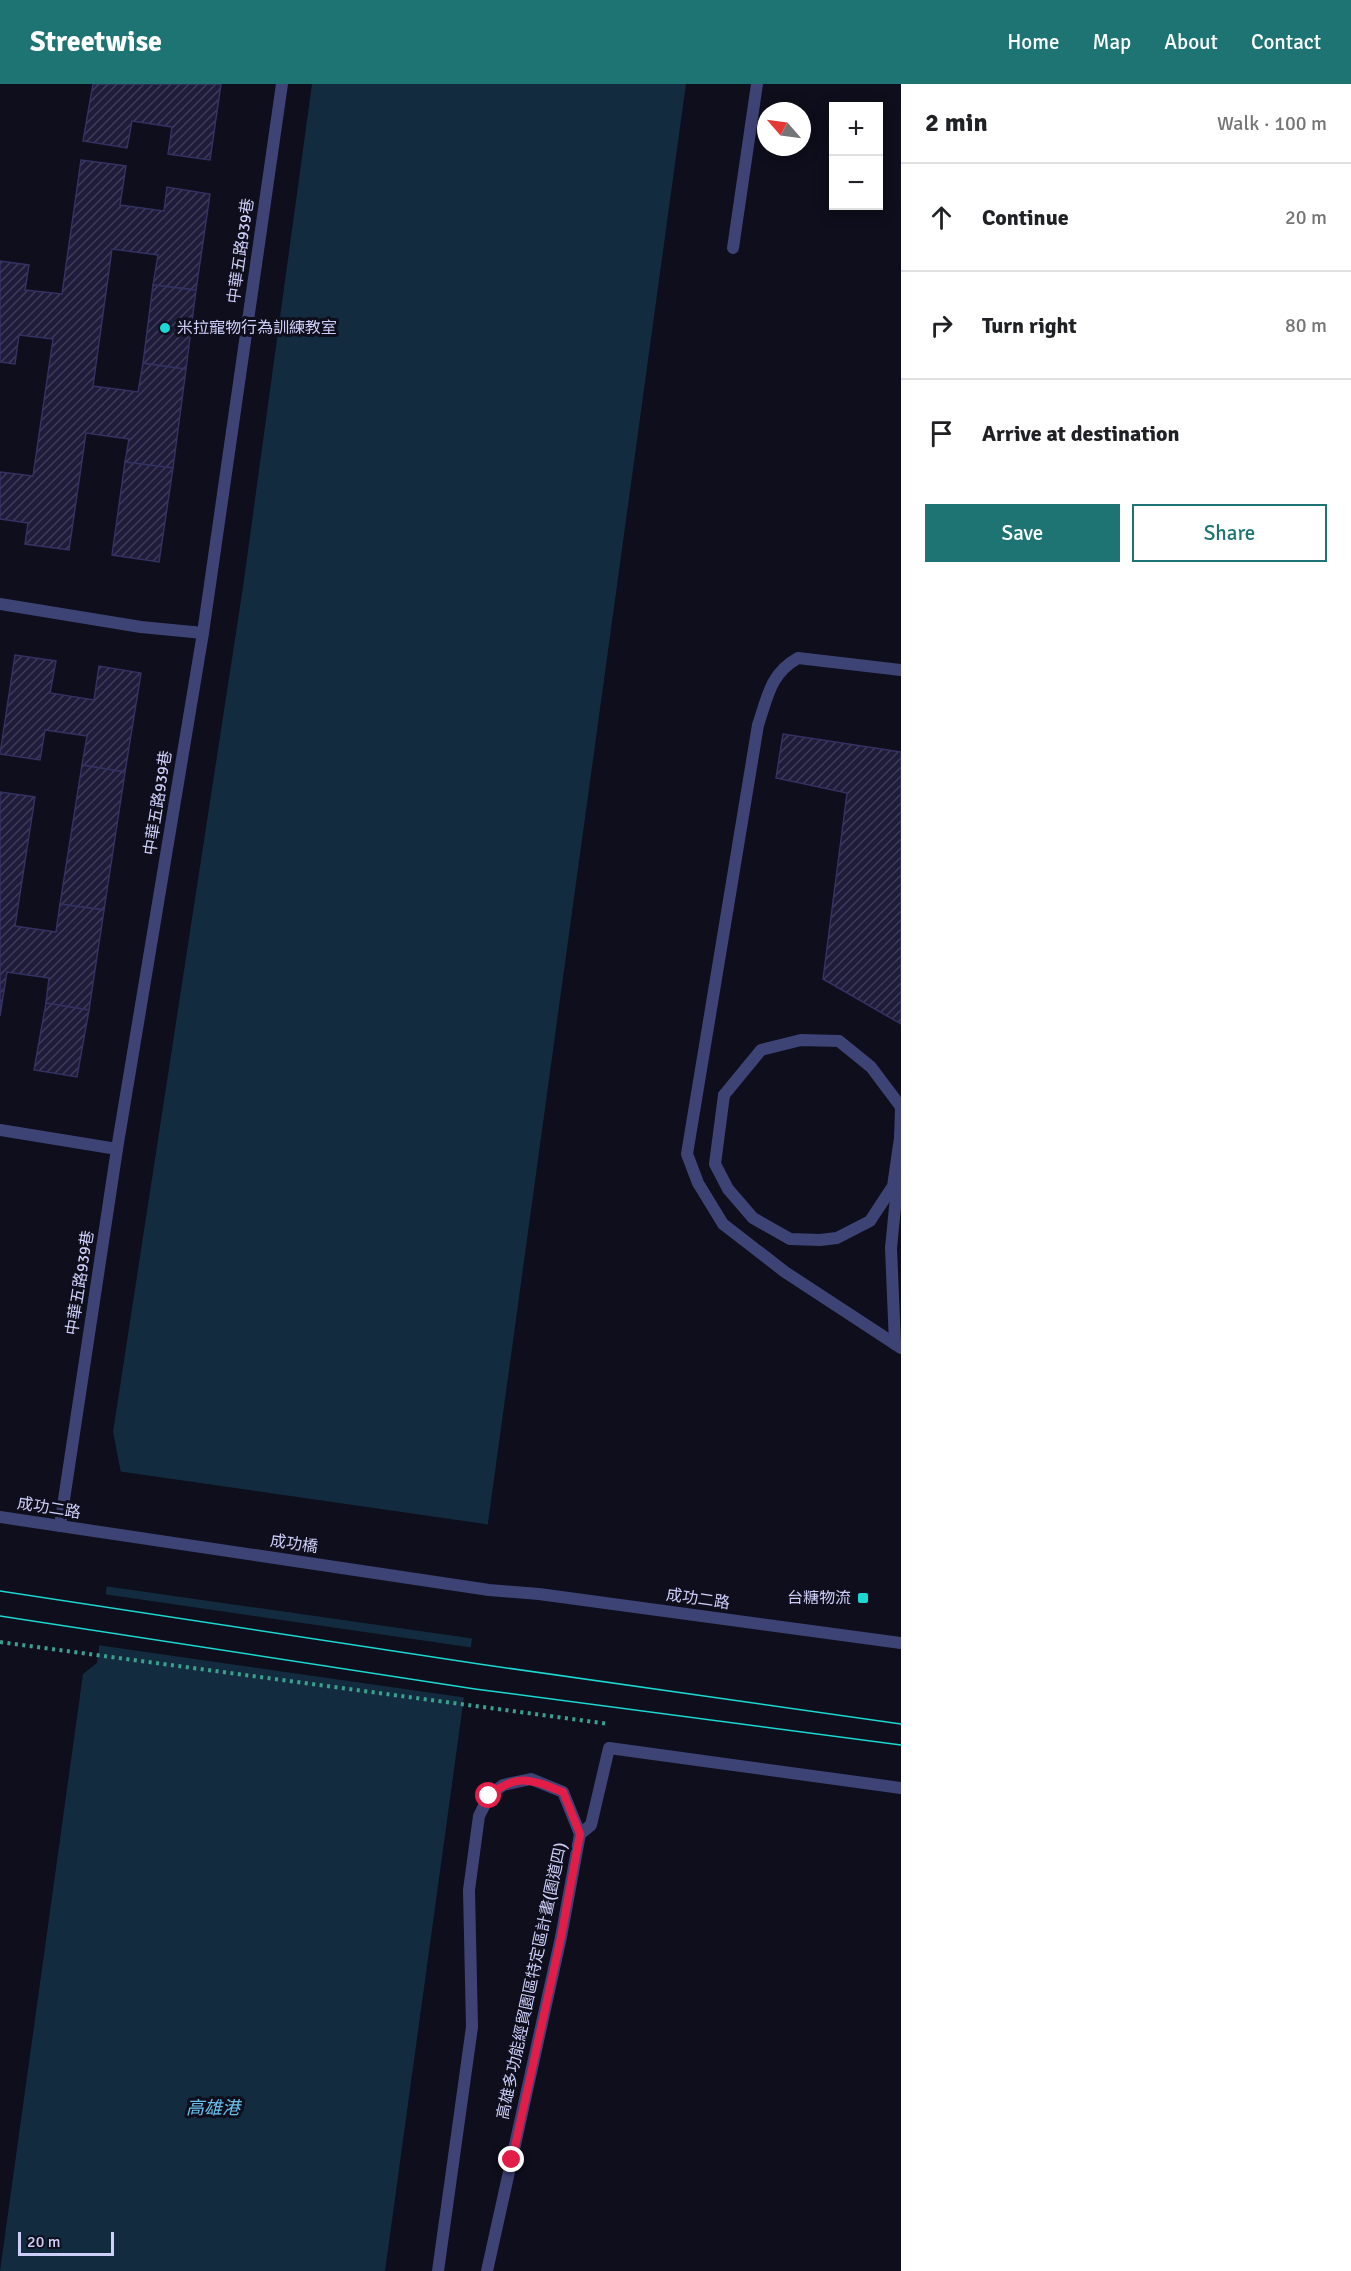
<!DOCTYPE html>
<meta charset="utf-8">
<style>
body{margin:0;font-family:Signika,"Noto Sans TC",sans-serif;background:#f6f6f6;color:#202124}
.controls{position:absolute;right:18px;top:18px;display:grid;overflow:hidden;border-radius:0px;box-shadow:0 3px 15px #0003}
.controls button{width:54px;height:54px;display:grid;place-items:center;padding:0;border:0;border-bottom:2px solid #e0e0e0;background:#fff;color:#202124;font:30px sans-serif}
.compass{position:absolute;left:757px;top:18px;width:54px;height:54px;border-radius:50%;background:#fff;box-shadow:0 3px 15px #0003;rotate:298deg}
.scale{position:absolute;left:18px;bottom:15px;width:96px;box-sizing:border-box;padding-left:6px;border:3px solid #cecff9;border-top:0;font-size:16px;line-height:21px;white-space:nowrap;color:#cecff9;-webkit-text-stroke:4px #0e0e1c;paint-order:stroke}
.stop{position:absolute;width:18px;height:18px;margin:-14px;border:4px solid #e11d48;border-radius:50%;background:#fff}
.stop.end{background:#e11d48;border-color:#fff;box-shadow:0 2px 6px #0008}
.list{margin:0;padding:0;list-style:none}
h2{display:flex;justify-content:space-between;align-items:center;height:78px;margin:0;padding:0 24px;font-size:26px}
h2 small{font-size:20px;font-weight:400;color:#757577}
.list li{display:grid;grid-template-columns:39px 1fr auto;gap:18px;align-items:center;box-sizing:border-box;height:108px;padding:0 24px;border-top:2px solid #e0e0e0}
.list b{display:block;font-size:22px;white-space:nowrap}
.list em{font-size:20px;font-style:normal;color:#757577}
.actions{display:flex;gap:12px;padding:18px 24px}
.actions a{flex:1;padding:14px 0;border:2px solid #1e7472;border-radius:0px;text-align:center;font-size:21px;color:#1e7472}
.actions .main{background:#1e7472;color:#fff}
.icon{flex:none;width:33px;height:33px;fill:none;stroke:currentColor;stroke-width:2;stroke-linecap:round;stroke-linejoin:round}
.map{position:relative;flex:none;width:901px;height:2187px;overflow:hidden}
header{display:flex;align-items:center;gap:36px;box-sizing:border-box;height:84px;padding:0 30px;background:#1e7472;color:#fff}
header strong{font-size:28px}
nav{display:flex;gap:33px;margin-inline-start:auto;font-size:21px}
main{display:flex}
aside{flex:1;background:#fff}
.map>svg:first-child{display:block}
.water{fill:#132b3f}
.pier{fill:#0e0e1c}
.building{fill:url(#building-hatch);stroke:#343163;stroke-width:1.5}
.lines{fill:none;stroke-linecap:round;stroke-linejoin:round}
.path{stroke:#3ba08d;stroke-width:4;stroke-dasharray:3 4.5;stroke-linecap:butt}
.service{stroke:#3e4375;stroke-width:12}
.minor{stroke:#3e4375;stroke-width:12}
.tertiary{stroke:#3e4375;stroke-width:12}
.tram{stroke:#1bd9d2;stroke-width:1.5}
.service-bridge{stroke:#3e4375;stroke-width:12}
.route{stroke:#e11d48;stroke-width:8}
.poi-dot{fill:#1bd9d2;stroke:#0e0e1c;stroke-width:2}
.labels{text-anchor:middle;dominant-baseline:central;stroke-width:6;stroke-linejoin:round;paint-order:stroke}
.street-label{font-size:16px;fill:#cecff9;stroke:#0e0e1c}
.poi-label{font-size:16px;fill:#cecff9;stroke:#0e0e1c;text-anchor:start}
.water-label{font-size:18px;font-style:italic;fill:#69c1ed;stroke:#0e0e1c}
</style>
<header>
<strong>Streetwise</strong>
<nav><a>Home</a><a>Map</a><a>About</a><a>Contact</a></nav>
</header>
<main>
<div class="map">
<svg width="901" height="2187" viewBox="0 0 901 2187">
<defs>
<pattern id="building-hatch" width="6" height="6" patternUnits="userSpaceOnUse" patternTransform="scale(1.5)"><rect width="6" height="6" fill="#1e1c3a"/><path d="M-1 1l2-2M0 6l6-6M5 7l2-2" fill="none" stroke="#3e3c57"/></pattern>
</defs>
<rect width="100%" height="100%" fill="#0e0e1c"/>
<path class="water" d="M312,0h374l-301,2187h-385l83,-597 14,-11 24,-190 -8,-41 130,-845z"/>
<g class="pier">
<path d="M117,1387l375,54 -16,114 -372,-53z"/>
<path d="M103,1510l372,54 -7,50 -371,-53z"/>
</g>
<g class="building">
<path d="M93,0h128l-11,76 -42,-6 4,-27 -40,-6 -5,27 -44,-7z"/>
<path d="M81,76l45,6 -6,39 44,6 3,-24 43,7 -14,96 -43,-5 5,-30 -46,-6 -19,137 45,6 5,-29 43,6 -13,99 -48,-6 4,-23 -43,-6 -17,117 -44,-6 3,-21 -28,-4v-47l33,4 20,-137 -34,-4 -4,29 -15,-2v-101l29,4 -4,25 37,4z"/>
<path d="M153,201l43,5 -10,79 -43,-6z"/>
<path d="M125,378l48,6 -14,94 -47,-7z"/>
<path d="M15,571l41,6 -6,32 44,7 5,-34 42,7 -16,99 -43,-7 5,-29 -42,-6 -5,30 -40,-6z"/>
<path d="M783,650l118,18v272l-78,-45 24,-186 -71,-15z"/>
<path d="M82,681l43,7 -21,138 -44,-6z"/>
<path d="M0,708l35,5 -20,129 41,6 4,-28 44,6 -15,100 -43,-7 3,-25 -42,-6 -7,44z"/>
<path d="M46,919l43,7 -12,67 -43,-7z"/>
</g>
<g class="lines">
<path class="path" d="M0,1558l609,82"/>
<g class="service">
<path d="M0,520l141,23 62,6"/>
<path d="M901,586l-103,-12c-28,16 -30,38 -40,67l-71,429 11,29 25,41 62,48 116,76"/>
<path d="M724,1011l37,-45 40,-10 38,1 32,26 30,40 -1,34"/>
<path d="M0,1046l117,19"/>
<path d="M895,1260l-4,-96 7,-71"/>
<path d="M60,1442l57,-377 86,-516 79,-549"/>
<path d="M580,1750l11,-9 18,-77 292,40"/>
</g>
<g class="minor">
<path d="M733,164l24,-164"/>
<path d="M438,2187l34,-244 -3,-137 10,-74 10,-20 14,-11 28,-6 32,13 17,42 -19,103 -74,334"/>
</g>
<path class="tertiary" d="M0,1433l489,73 50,4 362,49"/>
<g class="tram">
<path d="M0,1507l479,73 422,60"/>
<path d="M0,1532l475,73 426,56"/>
</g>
<path class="service-bridge" d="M724,1011l-9,69 13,25 25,29 37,21 30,1 17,-2 33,-17 23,-35 8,-55"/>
</g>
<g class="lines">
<path class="route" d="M489,1712c28,-24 43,-16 74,-4l17,42 -19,103 -49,223"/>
</g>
<g class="poi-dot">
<circle cx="165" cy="244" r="6"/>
<rect x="857" y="1508" width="12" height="12" rx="3"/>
</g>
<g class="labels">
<g class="street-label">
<text transform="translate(241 167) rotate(-82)">中華五路939巷</text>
<text transform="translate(158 719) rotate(-81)">中華五路939巷</text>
<text transform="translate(80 1199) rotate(-81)">中華五路939巷</text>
<text transform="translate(49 1424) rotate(9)">成功二路</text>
<text transform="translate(294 1460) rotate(8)">成功橋</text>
<text transform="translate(698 1515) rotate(8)">成功二路</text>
<text transform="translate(532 1897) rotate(-78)">高雄多功能經貿園區特定區計畫(園道四)</text>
</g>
<g class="poi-label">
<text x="177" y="244">米拉寵物行為訓練教室</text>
<text x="851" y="1514" text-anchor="end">台糖物流</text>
</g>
<g class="water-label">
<text x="213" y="2024">高雄港</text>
</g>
</g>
</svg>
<div class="controls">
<button>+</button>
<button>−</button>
</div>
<svg class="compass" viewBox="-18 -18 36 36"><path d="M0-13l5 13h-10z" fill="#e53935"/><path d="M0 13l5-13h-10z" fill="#757577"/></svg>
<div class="scale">20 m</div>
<div class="stop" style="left:489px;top:1712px"></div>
<div class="stop end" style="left:512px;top:2076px"></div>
</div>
<aside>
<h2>2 min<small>Walk · 100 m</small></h2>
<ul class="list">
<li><svg class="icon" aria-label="ahead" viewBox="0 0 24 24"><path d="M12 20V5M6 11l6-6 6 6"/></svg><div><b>Continue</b></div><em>20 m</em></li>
<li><svg class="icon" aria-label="right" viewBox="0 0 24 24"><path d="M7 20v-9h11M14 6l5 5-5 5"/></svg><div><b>Turn right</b></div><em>80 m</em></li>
<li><svg class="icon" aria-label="arrive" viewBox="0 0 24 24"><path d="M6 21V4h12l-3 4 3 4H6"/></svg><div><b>Arrive at destination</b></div></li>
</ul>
<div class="actions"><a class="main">Save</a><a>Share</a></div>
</aside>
</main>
